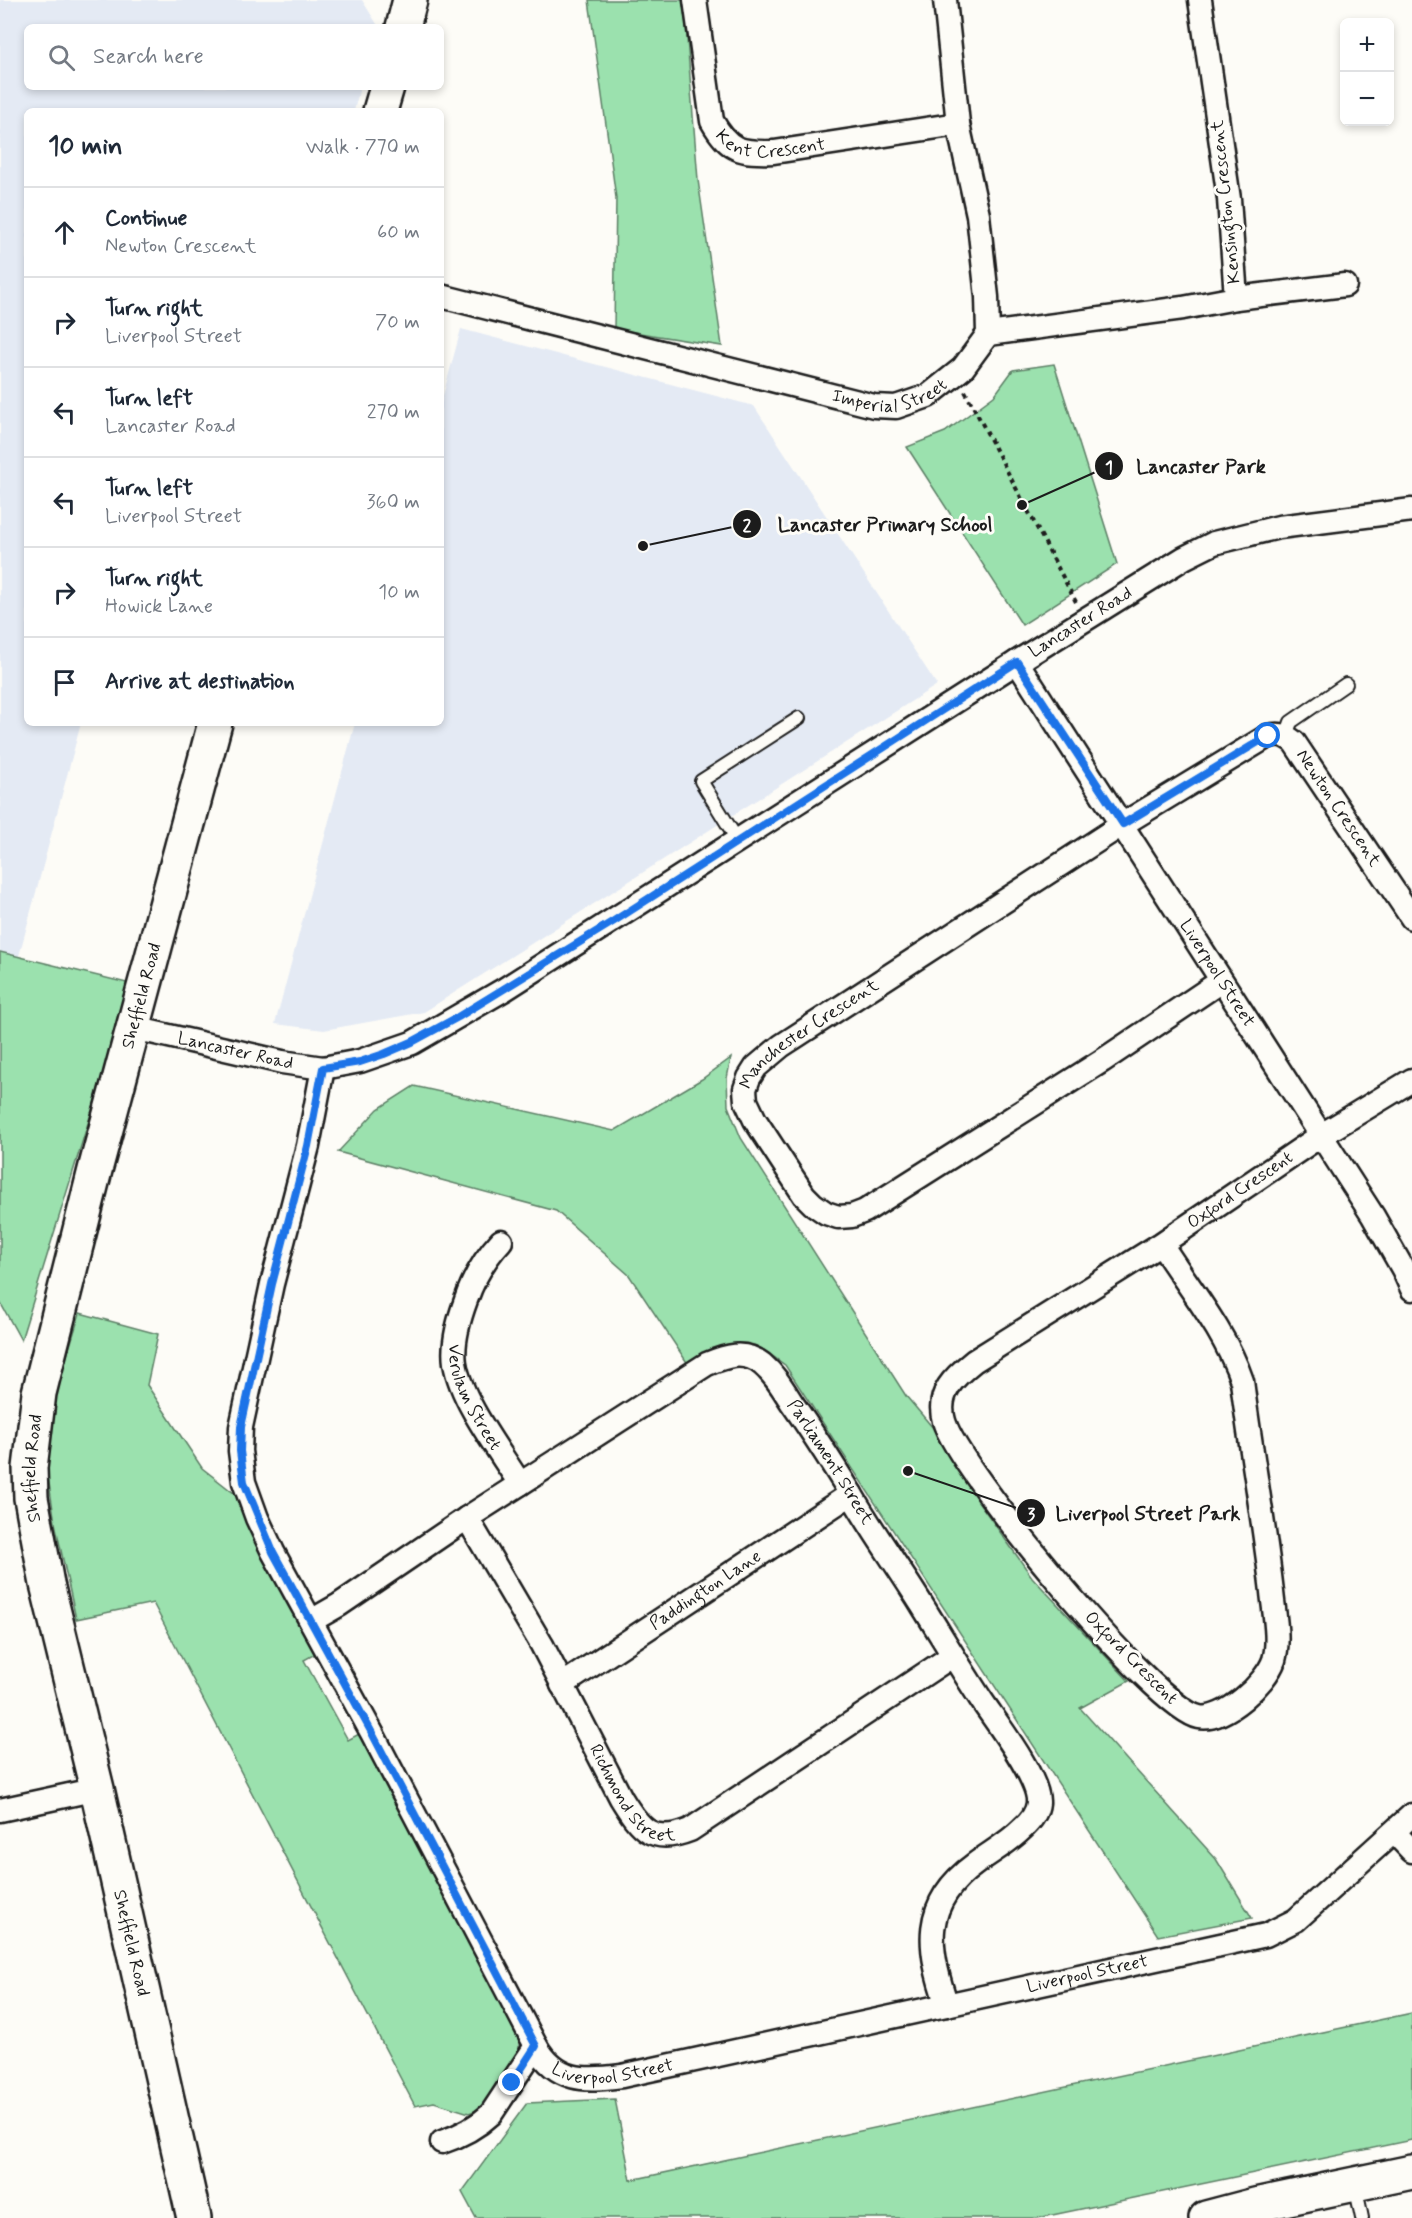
<!DOCTYPE html>
<meta charset="utf-8">
<style>
body{margin:0;font-family:Mynerve,sans-serif;background:#f2f2f3;color:#1f2937}
.controls{position:absolute;right:18px;top:18px;display:grid;overflow:hidden;border-radius:9px;box-shadow:0 3px 9px #0003}
.controls button{width:54px;height:54px;display:grid;place-items:center;padding:0;border:0;border-bottom:2px solid #e0e1e3;background:#fff;color:#1f2937;font:30px sans-serif}
.stop{position:absolute;width:18px;height:18px;margin:-14px;border:4px solid #1a73e8;border-radius:50%;background:#fff}
.stop.end{background:#1a73e8;border-color:#fff;box-shadow:0 2px 6px #0008}
.list{margin:0;padding:0;list-style:none}
h2{display:flex;justify-content:space-between;align-items:center;height:78px;margin:0;padding:0 24px;font-size:26px}
h2 small{font-size:20px;font-weight:400;color:#747a83}
.list li{display:grid;grid-template-columns:39px 1fr auto;gap:18px;align-items:center;box-sizing:border-box;height:90px;padding:0 24px;border-top:2px solid #e0e1e3}
.list b{display:block;font-size:22px;white-space:nowrap}
.list p{margin:0;font-size:20px;white-space:nowrap;color:#747a83}
.list em{font-size:20px;font-style:normal;color:#747a83}
.icon{flex:none;width:33px;height:33px;fill:none;stroke:currentColor;stroke-width:2;stroke-linecap:round;stroke-linejoin:round}
.map{position:relative;flex:none;width:1412px;height:2218px;overflow:hidden}
.search{position:absolute;background:#fff;box-shadow:0 3px 9px #0003;left:24px;top:24px;width:420px;height:66px;display:flex;align-items:center;gap:15px;box-sizing:border-box;padding:0 21px;border-radius:9px;color:#747a83;font-size:22px}
.panel{position:absolute;background:#fff;box-shadow:0 3px 9px #0003;left:24px;top:108px;width:420px;height:618px;border-radius:9px}
.map>svg:first-child{display:block}
.built{fill:#e4eaf4}
.green{fill:#9be1ae;stroke:#5c7e65;stroke-width:1.5}
.lines{fill:none;stroke-linecap:round;stroke-linejoin:round}
.lane-casing{stroke:#1c1c1c;stroke-width:16}
.street-casing{stroke:#1c1c1c;stroke-width:27}
.secondary-casing{stroke:#1c1c1c;stroke-width:38}
.path{stroke:#1c1c1c;stroke-width:4;stroke-dasharray:4.5 4.5;stroke-linecap:butt}
.lane{stroke:#fdfcf7;stroke-width:12}
.street{stroke:#fdfcf7;stroke-width:22}
.secondary{stroke:#fdfcf7;stroke-width:33}
.route{stroke:#1a73e8;stroke-width:8}
.labels{text-anchor:middle;dominant-baseline:central;stroke-width:6;stroke-linejoin:round;paint-order:stroke}
.street-label{font-size:18px;fill:#1c1c1c;stroke:#fdfcf7}
.leader{fill:none;stroke:#1c1c1c;stroke-width:2}
.callout-dot{fill:#1c1c1c;stroke:#fdfcf7;stroke-width:2}
.mark-label{font-size:18px;text-anchor:middle;font-weight:bold;fill:#fff}
.callout-label{font-size:20px;text-anchor:middle;font-weight:bold;fill:#1c1c1c;stroke:#fdfcf7;stroke-width:6;stroke-linejoin:round;paint-order:stroke}
</style>
<div class="map">
<svg width="1412" height="2218" viewBox="0 0 1412 2218">
<rect width="100%" height="100%" fill="#fdfcf7"/>
<filter id="ink" filterUnits="userSpaceOnUse"><feTurbulence type="fractalNoise" baseFrequency=".0167" numOctaves="2"/><feDisplacementMap in="SourceGraphic" scale="12" xChannelSelector="R" yChannelSelector="G"/><feConvolveMatrix kernelMatrix="1 2 1 2 8 2 1 2 1" color-interpolation-filters="sRGB"/></filter>
<g filter="url(#ink)">
<g class="built">
<path d="M0,0h362l15,24 -1,3h-349v60h333l-6,24h-327v612h54l-62,233 -19,-4z"/>
<path d="M461,329l293,77 183,279 -513,327 -100,18 -49,-6 80,-301h86v-320z"/>
</g>
<g class="green">
<path d="M589,0h95l14,180 24,166 -108,-17 2,-131z"/>
<path d="M1054,364l63,200 -95,61 -115,-178 38,-15 49,-36 19,-26z"/>
<path d="M0,952l131,32 -110,356 -21,-38z"/>
<path d="M731,1058l-4,20 1,28 13,32 165,258 38,45 34,60 54,76 97,104 -49,27 136,151 36,59 -94,18 -373,-571c-9,-6 -18,-14 -27,-18 -22,-12 -52,6 -70,17l-59,-89 -73,-64 -218,-59 40,-43 36,-23 200,45 88,-52z"/>
<path d="M80,1313l78,21 -11,51 55,83 33,26 82,159 -13,7 44,80 13,-7 158,305v15l-34,54 -16,6 -35,-11 -19,4 -262,-503 -77,16 -21,-96 -9,-60 7,-62z"/>
<path d="M1412,2013v127l-374,78h-562l-14,-26 65,-89 88,-4 16,81z"/>
</g>
<g class="lines">
<g class="lane-casing">
<g id="lane">
<path d="M1286,736l5,-14 55,-38"/>
<path d="M738,841l-37,-60 98,-63"/>
<path d="M1355,2185l7,33"/>
</g>
</g>
<g class="street-casing">
<g id="street">
<path id="s1" d="M695,0l17,121c17,30 28,32 62,31l184,-28"/>
<path id="s2" d="M441,296l433,110 22,1 32,-11 35,-28 25,-34 -1,-37 -9,-82 -20,-91 -13,-124"/>
<path d="M1236,298l109,-13"/>
<path d="M988,334l195,-26 53,-10 -7,-99 -29,-199"/>
<path id="s3" d="M1017,662l356,554 30,53 9,20"/>
<path id="s4" d="M1221,981l-119,80 -237,150 -13,5 -14,1 -12,-4 -13,-9 -9,-9 -49,-75 -9,-19 -1,-12 4,-11 7,-11 25,-21 342,-222 145,-88c11,-3 17,-1 26,6l118,176"/>
<path id="s5" d="M134,1028l148,34 41,6 37,-7 52,-18 93,-54 512,-327 167,-104 30,-15 65,-16 133,-17"/>
<path id="s6" d="M323,1068l-15,78 -36,138 -31,143 -1,24 4,31 13,36 16,34 99,181 164,313c21,36 48,35 86,30l644,-141 30,-15 116,-105"/>
<path id="s7" d="M501,1241c-17,18 -27,36 -35,59 -7,19 -14,43 -11,63 6,38 44,87 65,121"/>
<path id="s8" d="M1161,1244c28,44 64,87 81,137 9,71 22,141 30,211 2,21 8,48 2,68 -8,23 -50,62 -75,57 -44,-8 -242,-249 -255,-296 -8,-28 10,-44 30,-60l187,-117 159,-108 92,-56"/>
<path id="s9" d="M467,1518l75,127 79,153c19,31 31,47 69,32l262,-174"/>
<path id="s10" d="M311,1621l28,-16 128,-87 240,-154c19,-8 37,-14 55,0 13,11 21,25 30,39 21,30 40,60 59,91 22,38 48,74 71,111 20,32 39,64 60,96 14,21 58,78 56,102 -1,10 -8,19 -16,26 -14,14 -31,23 -47,35 -54,39 -48,84 -28,141"/>
<path id="s11" d="M562,1685l289,-191"/>
<path d="M0,1810l97,-21"/>
<path d="M1394,1832l18,19"/>
<path d="M442,2142c18,-6 35,-15 49,-28l45,-68"/>
</g>
</g>
<g class="secondary-casing">
<g id="secondary">
<path d="M403,27l7,-27"/>
<path d="M380,111l7,-24"/>
<path id="s12" d="M194,2218l-97,-429 -50,-205 -16,-86 -1,-30 9,-75 56,-223 120,-447"/>
<path d="M1206,2218l49,-13 157,-33"/>
</g>
</g>
<path class="path" d="M965,391l111,211"/>
<use href="#lane" class="lane"/>
<use href="#street" class="street"/>
<use href="#secondary" class="secondary"/>
</g>
</g>
<g class="lines" filter="url(#ink)">
<path class="route" d="M512,2083l24,-37 -164,-313 -99,-181 -29,-70 -4,-31 1,-24 31,-143 36,-138 15,-78 37,-6 24,-8 28,-12 46,-25 156,-96 403,-259 106,162 145,-88"/>
</g>
<g class="labels">
<g class="street-label">
<text stroke="none"><textPath href="#s1" startOffset="192">Kent Crescent</textPath></text>
<text transform="translate(1226 202) rotate(-96)">Kensington Crescent</text>
<text stroke="none"><textPath href="#s2" startOffset="464">Imperial Street</textPath></text>
<text stroke="none"><textPath href="#s5" startOffset="1076">Lancaster Road</textPath></text>
<text stroke="none"><textPath href="#s4" startOffset="1358">Newton Crescent</textPath></text>
<text stroke="none"><textPath href="#s3" startOffset="370">Liverpool Street</textPath></text>
<text stroke="none"><textPath href="#s12" startOffset="1254">Sheffield Road</textPath></text>
<text stroke="none"><textPath href="#s4" startOffset="702">Manchester Crescent</textPath></text>
<text stroke="none"><textPath href="#s5" startOffset="104">Lancaster Road</textPath></text>
<text stroke="none"><textPath href="#s8" startOffset="1323">Oxford Crescent</textPath></text>
<text stroke="none"><textPath href="#s7" startOffset="172">Verulam Street</textPath></text>
<text stroke="none"><textPath href="#s10" startOffset="650">Parliament Street</textPath></text>
<text stroke="none"><textPath href="#s12" startOffset="768">Sheffield Road</textPath></text>
<text stroke="none"><textPath href="#s11" startOffset="172">Paddington Lane</textPath></text>
<text transform="translate(1131 1658) rotate(45)">Oxford Crescent</text>
<text stroke="none"><textPath href="#s9" startOffset="326">Richmond Street</textPath></text>
<text transform="translate(131 1943) rotate(77)">Sheffield Road</text>
<text stroke="none"><textPath href="#s6" startOffset="1634">Liverpool Street</textPath></text>
<text stroke="none"><textPath href="#s6" startOffset="1148">Liverpool Street</textPath></text>
</g>
</g>
<path class="leader" d="M1022 505L1109 466M643 546L747 524M908 1471L1031 1513"/>
<g class="callout-dot">
<circle cx="1022" cy="505" r="6"/>
<circle cx="643" cy="546" r="6"/>
<circle cx="908" cy="1471" r="6"/>
<circle cx="1109" cy="466" r="15"/>
<circle cx="747" cy="524" r="15"/>
<circle cx="1031" cy="1513" r="15"/>
</g>
<g class="mark-label">
<text x="1109" y="473">1</text>
<text x="747" y="531">2</text>
<text x="1031" y="1520">3</text>
</g>
<g class="callout-label">
<text x="1201" y="473">Lancaster Park</text>
<text x="885" y="531">Lancaster Primary School</text>
<text x="1148" y="1520">Liverpool Street Park</text>
</g>
</svg>
<div class="controls">
<button>+</button>
<button>−</button>
</div>
<div class="stop" style="left:1268px;top:736px"></div>
<div class="stop end" style="left:512px;top:2083px"></div>
<div class="search"><svg class="icon" aria-label="search" viewBox="0 0 24 24"><circle cx="10" cy="10" r="6"/><path d="M15 15l6 6"/></svg>Search here</div>
<section class="panel">
<h2>10 min<small>Walk · 770 m</small></h2>
<ul class="list">
<li><svg class="icon" aria-label="ahead" viewBox="0 0 24 24"><path d="M12 20V5M6 11l6-6 6 6"/></svg><div><b>Continue</b><p>Newton Crescent</p></div><em>60 m</em></li>
<li><svg class="icon" aria-label="right" viewBox="0 0 24 24"><path d="M7 20v-9h11M14 6l5 5-5 5"/></svg><div><b>Turn right</b><p>Liverpool Street</p></div><em>70 m</em></li>
<li><svg class="icon" aria-label="left" viewBox="0 0 24 24"><path d="M17 20v-9H6M10 6l-5 5 5 5"/></svg><div><b>Turn left</b><p>Lancaster Road</p></div><em>270 m</em></li>
<li><svg class="icon" aria-label="left" viewBox="0 0 24 24"><path d="M17 20v-9H6M10 6l-5 5 5 5"/></svg><div><b>Turn left</b><p>Liverpool Street</p></div><em>360 m</em></li>
<li><svg class="icon" aria-label="right" viewBox="0 0 24 24"><path d="M7 20v-9h11M14 6l5 5-5 5"/></svg><div><b>Turn right</b><p>Howick Lane</p></div><em>10 m</em></li>
<li><svg class="icon" aria-label="arrive" viewBox="0 0 24 24"><path d="M6 21V4h12l-3 4 3 4H6"/></svg><div><b>Arrive at destination</b></div></li>
</ul>
</section>
</div>
